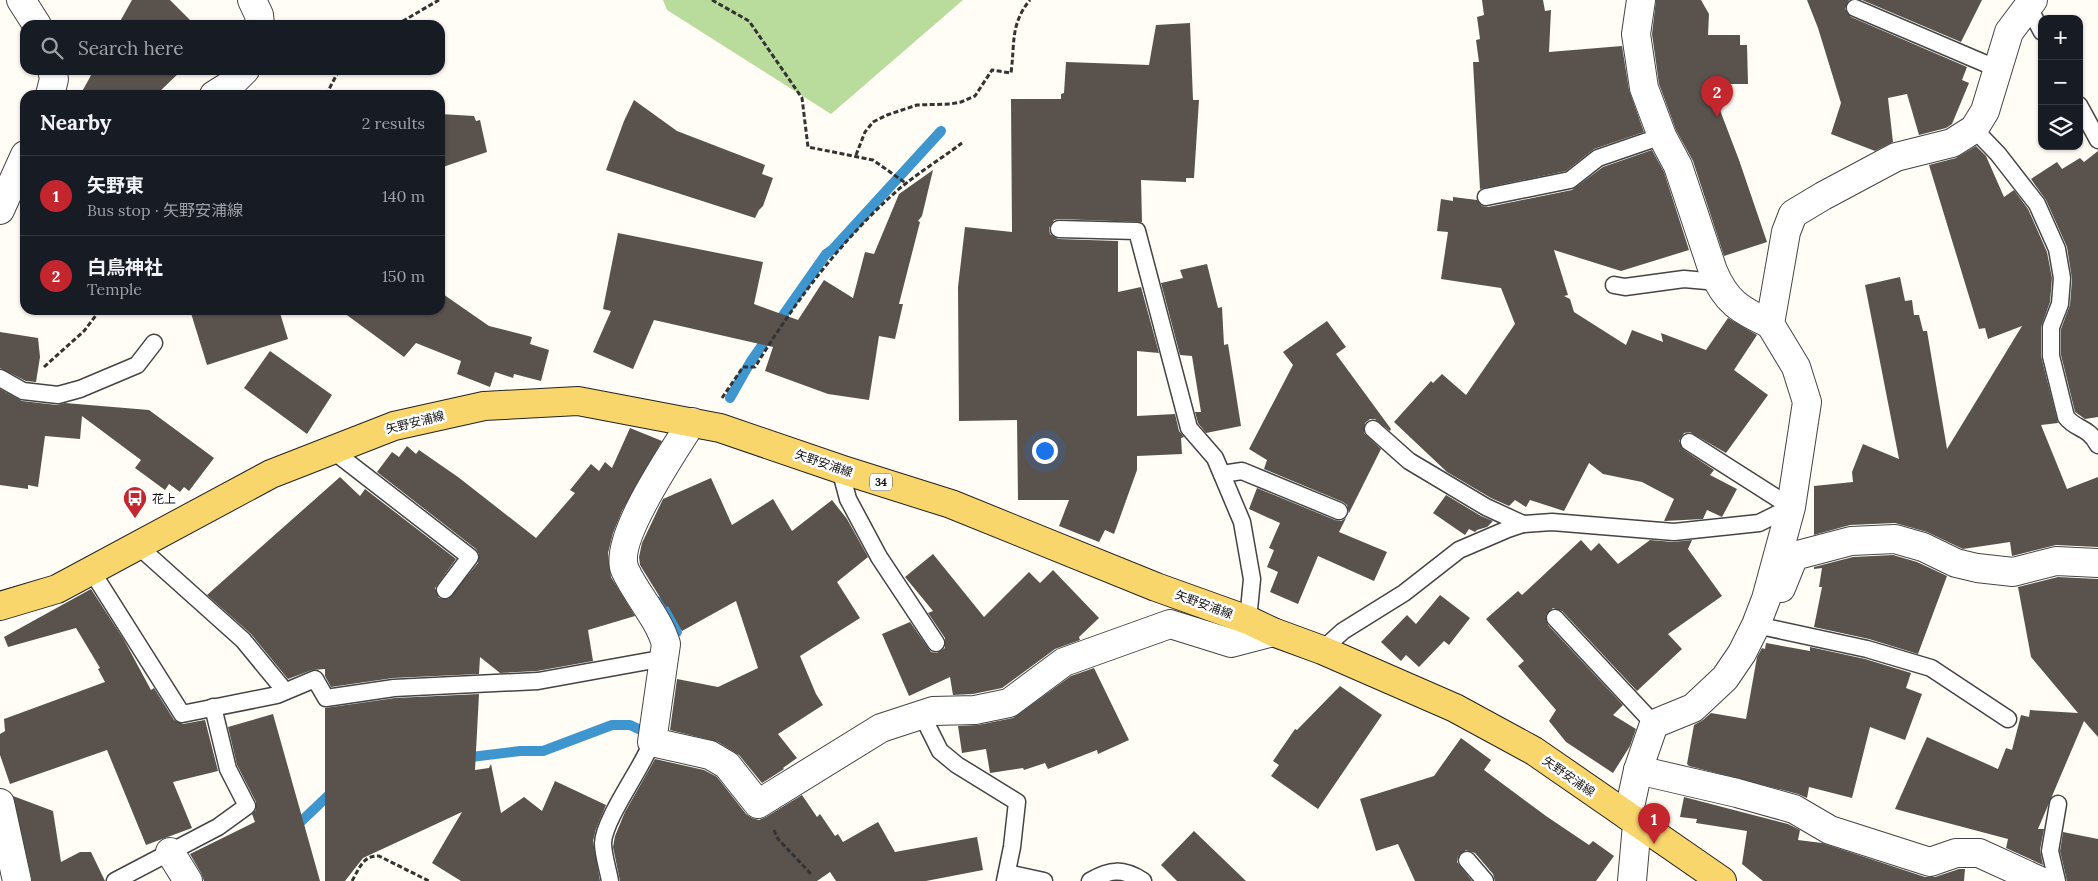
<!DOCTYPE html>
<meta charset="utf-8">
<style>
body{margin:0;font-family:Lora,"Noto Sans JP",serif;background:#242831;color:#f1f3f6}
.controls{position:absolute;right:15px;top:15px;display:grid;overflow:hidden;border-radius:10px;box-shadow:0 1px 4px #0004}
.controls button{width:45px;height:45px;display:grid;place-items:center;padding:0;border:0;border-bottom:1px solid #363941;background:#171b24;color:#f1f3f6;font:25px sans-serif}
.you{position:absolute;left:1044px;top:450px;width:18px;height:18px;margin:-12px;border:4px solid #fff;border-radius:50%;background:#1a73e8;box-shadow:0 0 0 8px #1a73e833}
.badge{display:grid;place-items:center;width:32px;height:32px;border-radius:50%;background:#c4262e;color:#fff;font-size:16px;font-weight:700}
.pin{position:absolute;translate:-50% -41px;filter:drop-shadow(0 1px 2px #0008)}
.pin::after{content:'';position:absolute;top:26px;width:18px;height:15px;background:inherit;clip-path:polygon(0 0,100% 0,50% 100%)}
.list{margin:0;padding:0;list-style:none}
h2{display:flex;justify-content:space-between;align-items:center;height:65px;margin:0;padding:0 20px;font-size:21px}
h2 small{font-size:16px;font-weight:400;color:#9ea1a6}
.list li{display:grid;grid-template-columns:32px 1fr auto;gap:15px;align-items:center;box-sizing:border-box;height:80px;padding:0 20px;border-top:1px solid #363941}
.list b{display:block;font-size:19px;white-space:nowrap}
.list p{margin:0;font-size:16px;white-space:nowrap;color:#9ea1a6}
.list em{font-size:16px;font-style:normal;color:#9ea1a6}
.icon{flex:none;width:28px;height:28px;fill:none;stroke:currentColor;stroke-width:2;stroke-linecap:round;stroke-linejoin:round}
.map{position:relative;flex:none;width:2098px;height:881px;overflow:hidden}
.search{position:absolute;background:#171b24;box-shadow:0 1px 4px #0004;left:20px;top:20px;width:425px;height:55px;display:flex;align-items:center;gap:12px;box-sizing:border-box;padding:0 18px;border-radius:15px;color:#9ea1a6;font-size:19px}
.panel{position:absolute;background:#171b24;box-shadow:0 1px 4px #0004;left:20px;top:90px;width:425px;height:225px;border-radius:15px}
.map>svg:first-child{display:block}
.forest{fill:#b9dc9c}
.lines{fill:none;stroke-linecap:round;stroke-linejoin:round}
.stream{stroke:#3f96cf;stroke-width:10}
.building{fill:#5a524d}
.service-casing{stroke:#444;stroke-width:19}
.minor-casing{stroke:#444;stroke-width:30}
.primary-casing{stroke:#222;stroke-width:30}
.path{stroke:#333;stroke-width:3;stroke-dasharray:5 2.5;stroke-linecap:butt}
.service{stroke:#fff;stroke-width:16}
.minor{stroke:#fff;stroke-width:28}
.primary{stroke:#f9d66b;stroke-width:28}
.labels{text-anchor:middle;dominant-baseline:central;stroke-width:5;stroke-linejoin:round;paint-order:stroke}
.shield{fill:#fff;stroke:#585858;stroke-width:1}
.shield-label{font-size:11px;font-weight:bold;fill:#111}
.street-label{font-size:12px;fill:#111;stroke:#fff}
.poi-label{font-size:12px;fill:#111;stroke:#fff;text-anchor:start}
</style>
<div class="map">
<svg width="2098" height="881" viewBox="0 0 2098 881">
<rect width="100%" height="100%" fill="#fffdf5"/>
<path class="forest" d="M663,0h300l-132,114 -164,-104z"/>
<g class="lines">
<g class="stream">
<path d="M730,398l21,-37 75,-107 7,-5 108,-118"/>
<path d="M657,601l14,15 6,16"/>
<path d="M463,758l57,-7h23l69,-26h18l17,8"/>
<path d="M294,828l40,-38"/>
</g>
</g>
<g class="building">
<path d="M132,0h38l25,25h-77z"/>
<path d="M1482,0h61l2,11 6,-1 -2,42 73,-6 7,44 15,42 -50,17 -28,22 -86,18 -7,-127h6l-3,-22 4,-1 -3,-22 7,-2z"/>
<path d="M1656,0h45l8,14 -1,21h32v10h7l1,39h-38l29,76 28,82 -43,14 -31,-95 -17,-31 -17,-46 -7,-50z"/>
<path d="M1807,0h42l-4,9 6,8 116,50 -5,13 7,3 -17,41 -6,4 -27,7 -12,-41 -19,4 5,44 -18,9 -44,-17 10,-31 -23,-75z"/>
<path d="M1862,0h120l-21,42z"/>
<path d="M1190,23l3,77h6l-5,78h-8v4l-45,-2 1,42 -83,-3 -5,1 -5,8 1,6 8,5 60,2v51l23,-5 18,66 -22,-2v65l38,-2 4,17 5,6 -3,1 1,16 -45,2v14l-23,64 -9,-4 -6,12 -40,-16 10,-26h-51l-1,-80 -58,1 -1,-134 7,-60 47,5 -1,-133h50v-5l3,-1 2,-31 83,3 7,-40z"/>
<path d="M94,70h88l-26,25h-76z"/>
<path d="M634,100l43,31 88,34 -3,9 11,4 -10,28 -4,4 -4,8 -149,-48 18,-49z"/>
<path d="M440,114l34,2 2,5 4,-1 7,32 -47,16z"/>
<path d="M1976,146l10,10 18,41 10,-7 14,19 19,43 5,26 -2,24 -9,25v29l17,67 -17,2 26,64 31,-12v70l-42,-2 -44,11 -2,-14 -47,7 -36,-17 -32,-9 -45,2 -36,10v-49l39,-4 -1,-10 11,-28 36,15 -34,-174 35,-8 5,24 7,-1 2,15h5l4,16h4l20,118 75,-123 -34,13 -3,-11 -6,1 -50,-164 27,-7z"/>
<path d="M1652,150l12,22 25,78 -68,21 -67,-21 14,45 -4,1 6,3 4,13 52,33 6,-15 31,12 -2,-9 45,17 22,-32 29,17 -23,35 34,25 -42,58 -36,-21 -6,1 -5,8 5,9 30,20 -4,5 27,14 -15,28 -15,-7 -4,9 -39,2 10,-22 -32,-17 -39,-8 -14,-11 -25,48 -34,-11 -4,7 -11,-7 -6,6 -18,-8 -44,-26 -53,-50 37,-41 2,2 9,-9 24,21 49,-71 -14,-36 -60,-9 7,-47 -11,-1 4,-32 12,2v-4l24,3 5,6 6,1 84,-17 31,-23z"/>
<path d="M2098,151v266l-13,2 -10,-7 -14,-57v-26l9,-24 2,-26 -5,-32 -21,-47 -15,-21 26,-17 5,7 18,-11 4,4z"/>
<path d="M933,170l-11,46 -4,5 2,1 -21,82h4l-8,35 -16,-3 -10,64 -41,-6 -63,-23 8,-24 -119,-27 -21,49 -40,-17 18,-41 -8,-2 15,-76 145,29 -9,42 44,16 26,-40 29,18 12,-46 9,2 25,-60z"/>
<path d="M1207,264l11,44 4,-1 2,38 4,-1 13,82 -35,7 -8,-10 -3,-11h6l-9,-56 -12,-1 -19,-72 22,-5 -3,-8z"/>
<path d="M440,292l49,34 43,11 -2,7 19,6 -8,31 -27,-7 -1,4 -18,-6 -5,15 -33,-13 4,-13 -45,-18 -12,14 -64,-47h100z"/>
<path d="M190,310h89l9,29 -81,26z"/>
<path d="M1327,321l19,26 -10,7 55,75 -1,2 -15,-12h-5l-5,4 -1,10 17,16 -32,64 -2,-8 -4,-3 -79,-33 3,-9 -18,-11 44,-84 -10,-13z"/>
<path d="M0,332l38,6 2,19 -4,25 -10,-1 -26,-13z"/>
<path d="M270,351l62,44 -25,39 -63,-46z"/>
<path d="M0,389l22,12 35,4 8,-2 84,7 65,48 -25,33 -5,-4 -4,5 -11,-8 -4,6 -30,-22 6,-8 -59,-44 -2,23 -35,-3 -7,51 -10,-2v4l-28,-4z"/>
<path d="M630,428l32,13 -40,70 -9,22 -5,20 3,24 24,39 -47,14 5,31 -56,10 -37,2 -20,-16 -1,17 -86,4 -62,9 -6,-11v-7l-13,1 -24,9 -37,-45 -44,-39 133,-118 20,19 5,-7 91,70 -21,29 4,10 9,1 30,-36 1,-9 -3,-5 -99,-77 15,-20 7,5 8,-11 9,8 3,-4 39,27 78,61 39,-45 -5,-3 21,-26 8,7 6,-9 7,6z"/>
<path d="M711,478l21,47 41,-26 19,32 40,-31 15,19 21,38 -31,25 23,36 -60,38 16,38 7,11 -45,29 19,24 -14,10 1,1 -22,14 -23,-28 -21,-13 -48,-12 7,-51 41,8 40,-19 -22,-67 -54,30 -14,-25 -2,1 -26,-42 -1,-8 3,-14 21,-44z"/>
<path d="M1257,488l78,32 6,1 5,-3 -7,14 48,20 -13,29 -56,-25 -20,48 -28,-12 8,-20 -11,-5 7,-17 -5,-2 11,-25 -31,-14z"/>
<path d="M1446,495l35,21 12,5 -6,6 -10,3 -2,2 -6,-3 -4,6 -32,-22z"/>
<path d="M1581,540l10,11 8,-8 19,21 32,-24 23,2 19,-2 -4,9 34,47 -54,38 14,15 -45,42 -75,-80 -9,-3 -7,7 2,10 75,80 -10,10 23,14 -6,17 -17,27 -47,-31 -17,-21 7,-11 -38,-44 6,-5 -38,-42 32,-28 4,4z"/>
<path d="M933,554l51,63 45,-45 11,11 13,-13 46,48 -20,19 1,3 -25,9 -53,39 -29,6 -20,1 -3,-18 -41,19 -27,-62 28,-12 21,30 6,1 8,-5v-10l-17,-25 5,-2 -28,-34z"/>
<path d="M1893,555l24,7 30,14 -29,78 -49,-15 -55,-12 8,-40h-3l3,-19 -8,1v-2l39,-10z"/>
<path d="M2058,577l40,2v158l-14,-16 -46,108h6l-4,21 3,15 -37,-17 2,-9 -113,-30 32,-72 71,32 8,-21 6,2 9,-35 8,2 1,-7 48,3 -47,-56 -13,-70z"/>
<path d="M91,589l33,51 27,50 3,-2 20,32 9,4 22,-4 13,51 -45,11 19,46 -46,17 -39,-95 -97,34 -10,-29v-21l5,-3 -1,-12 101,-37 -7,-13 2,-1 -24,-40 -68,19 -4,-10z"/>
<path d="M1440,595l30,23 -21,27 -5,-4 -25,26 -13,-12 -5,6 -20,-19 26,-27 9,9z"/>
<path d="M1766,643l44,8v-4l55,12 46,14 -5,15 16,6 -17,46 -35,-13 -18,71 -43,-11 -2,11 -9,-4 -109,-28 -2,-2 7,-39 9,-5 8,-7 35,6 11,-62 5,-9 3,1z"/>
<path d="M1094,668l35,72 -31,14 -1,-4 -49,19 -3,-6 -21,7 -1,-2 -33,5 -4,-24 -24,4 -4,-27 20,-1 35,-7 58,-42z"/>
<path d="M1340,686l42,29 -64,94 -47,-33 8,-11 -6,-4 22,-32 2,1z"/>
<path d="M479,694l-4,76 14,-2 2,-4 10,49 23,-16 18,14 13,-30 51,24 -10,24 -3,12 7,40h-139l-29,-18 30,-51 -99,46 -18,23h-20v-173l70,-10z"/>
<path d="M273,714l47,167h-116l-3,-8 -11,-19 65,-32 -3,-8 4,-4v-8l-19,-37 -9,-38z"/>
<path d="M1461,738l30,22 -7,10 62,46 43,29 4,-4 21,15 -18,25h-101l-2,-7 -18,-21 -9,-3 -8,6 -1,6 15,19h-57l-17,-37 -22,7 -16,-52 74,-23z"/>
<path d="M655,759l49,11 13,7 29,37 6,4 7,2 7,-3 36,-22 15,22 3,-3 15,22 3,-2 5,8 35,-20 17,30 82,-15 6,33 -57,11h-90l-6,-9 -13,9h-197l-7,-34 2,-11 10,-24z"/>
<path d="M13,796l40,15 8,51 19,-10h11l14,29h-73z"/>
<path d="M1684,797l104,27 12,6 -2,10 24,3 103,34h10l24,-8h6l-1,12h-201l-21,-17 5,-33 -51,-8 1,-4 -17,-2z"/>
<path d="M1194,831l52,50h-69l-16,-16z"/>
<path d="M2063,832l35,7v42h-31l-7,-30z"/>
</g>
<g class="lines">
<g class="service-casing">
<g id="service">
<path d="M2028,6l14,26"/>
<path d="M1855,8l143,61"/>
<path d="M2079,105l19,35"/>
<path d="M1974,129l24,25 39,50 20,45 5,29 -2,26 -9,23v29l15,61c10,13 22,9 32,28"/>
<path d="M1486,197l84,-17 28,-22 64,-22"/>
<path d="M1059,229l78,2 52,197 26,30 27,64 10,57 -4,41"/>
<path d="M1614,285l11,2 59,-8 34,3"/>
<path d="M0,378l23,13 35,4 22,-6 57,-24 17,-22"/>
<path d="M1373,429l36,32 77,46 37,17"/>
<path d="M1689,442l102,65"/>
<path d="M332,450l138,107 -25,33"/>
<path d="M840,469l8,30 31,58 57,86"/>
<path d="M1222,474l20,-3 97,40"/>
<path d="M137,545l106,95 42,51"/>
<path d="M91,570l91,144 95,-19 38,-16 11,19 68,-10 144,-7 127,-23"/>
<path d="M1555,618l99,106"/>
<path d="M1756,625l111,24 64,19 77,51"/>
<path d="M1322,650l21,-19 61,-38 55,-43 49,-21 15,-5 29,-2 122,10 85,-9 32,-16"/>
<path d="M922,715l18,36 17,14 60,37 -5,45 -7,34"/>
<path d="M1467,860l18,21"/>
<path d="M1007,873l37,8"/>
<path d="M115,881l103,-54 29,-21 -19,-37 -15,-62"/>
<path d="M610,881c-2,-12 -7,-26 -7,-38 1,-24 39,-75 49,-101"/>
<path d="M1090,881c20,-12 33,-13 53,0"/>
<path d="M2057,881l-7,-30 8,-47"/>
</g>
</g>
<g class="minor-casing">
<g id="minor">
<path d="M21,0l16,25"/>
<path d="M252,0l7,15 1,10"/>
<path d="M1641,0l-5,34 8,54 18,48 16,30 35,105c13,31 27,39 57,53"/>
<path d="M50,95l4,-16 -2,-9"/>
<path d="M214,95l16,-10 15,-15"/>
<path d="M0,210l25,-55"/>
<path d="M692,422c-18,29 -80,118 -67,148 12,26 33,47 41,74l-14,98 58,13 17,10 31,39 123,-76 52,-17 42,-1 34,-7 55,-41 106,-38 61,19 42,-11"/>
<path d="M1781,588l13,-32 57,-15 44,-2 28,8 33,16 21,5 36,4 43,-11 42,2"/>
<path d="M1638,770l99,23 57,16 36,21 100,32 26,-9h23l61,28"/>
<path d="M0,803l17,78"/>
<path d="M1628,816l10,-46 16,-46 39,-16 32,-30 17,-25 14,-28 10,-26 25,-92 16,-105 -11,-35 -26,-43 16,-92 7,-18 30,-18 73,-39 56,-14 22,-14 11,-18 24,-79 24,-32"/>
<path d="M170,852l18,29"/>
<path d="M1632,881l5,-57"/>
</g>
</g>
<g class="primary-casing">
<path id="primary" d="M0,606l57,-17 214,-115 123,-48 90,-20 94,-5 142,27 120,41 111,35 205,83 92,33 25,12 49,18 133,58 79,43 188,130"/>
</g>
<g class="path">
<path d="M712,0l37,21 53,77 6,49 65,13 34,24"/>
<path d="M396,25l43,-25"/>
<path d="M326,95l13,-25"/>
<path d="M856,155l9,-23 8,-10 14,-7 30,-10 33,-1 11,-2 14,-6 17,-26 19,3c4,-29 -1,-49 19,-73"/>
<path d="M44,367l40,-36 16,-21"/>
<path d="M722,398l21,-31h12c38,-62 80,-119 134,-169 22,-21 49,-37 73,-55"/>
<path d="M774,830l4,9 34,36"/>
<path d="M352,881c7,-12 11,-26 27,-25l50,25"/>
</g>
<use href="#service" class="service"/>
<use href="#minor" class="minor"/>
<use href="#primary" class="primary"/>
</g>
<defs>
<g id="bus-pin" transform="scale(1.25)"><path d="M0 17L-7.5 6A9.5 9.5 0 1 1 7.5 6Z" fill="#c4262e" stroke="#fff"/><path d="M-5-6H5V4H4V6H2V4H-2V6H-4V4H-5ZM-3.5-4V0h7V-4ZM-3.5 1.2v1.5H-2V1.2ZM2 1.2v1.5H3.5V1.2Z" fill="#fff"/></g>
</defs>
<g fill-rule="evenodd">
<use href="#bus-pin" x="135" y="498"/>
</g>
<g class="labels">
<rect class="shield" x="870" y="473.5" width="22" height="17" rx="4"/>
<g class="shield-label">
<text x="881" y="482">34</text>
</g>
<g class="street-label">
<text transform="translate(415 422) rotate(-14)">矢野安浦線</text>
<text transform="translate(824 463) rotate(19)">矢野安浦線</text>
<text transform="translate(1204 604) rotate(20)">矢野安浦線</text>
<text transform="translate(1569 776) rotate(35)">矢野安浦線</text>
</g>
<g class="poi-label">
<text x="152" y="498">花上</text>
</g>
</g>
</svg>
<div class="controls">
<button>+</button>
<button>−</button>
<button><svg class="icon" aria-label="layers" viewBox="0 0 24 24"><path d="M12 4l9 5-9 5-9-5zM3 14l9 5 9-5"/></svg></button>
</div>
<div class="you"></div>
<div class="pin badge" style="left:1654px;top:844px">1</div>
<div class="pin badge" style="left:1717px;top:117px">2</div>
<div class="search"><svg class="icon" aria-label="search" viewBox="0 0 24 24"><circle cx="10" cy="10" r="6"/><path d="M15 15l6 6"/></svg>Search here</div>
<section class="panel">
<h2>Nearby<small>2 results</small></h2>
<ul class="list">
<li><span class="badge">1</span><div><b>矢野東</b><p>Bus stop · 矢野安浦線</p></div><em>140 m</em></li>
<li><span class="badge">2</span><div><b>白鳥神社</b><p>Temple</p></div><em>150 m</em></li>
</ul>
</section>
</div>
